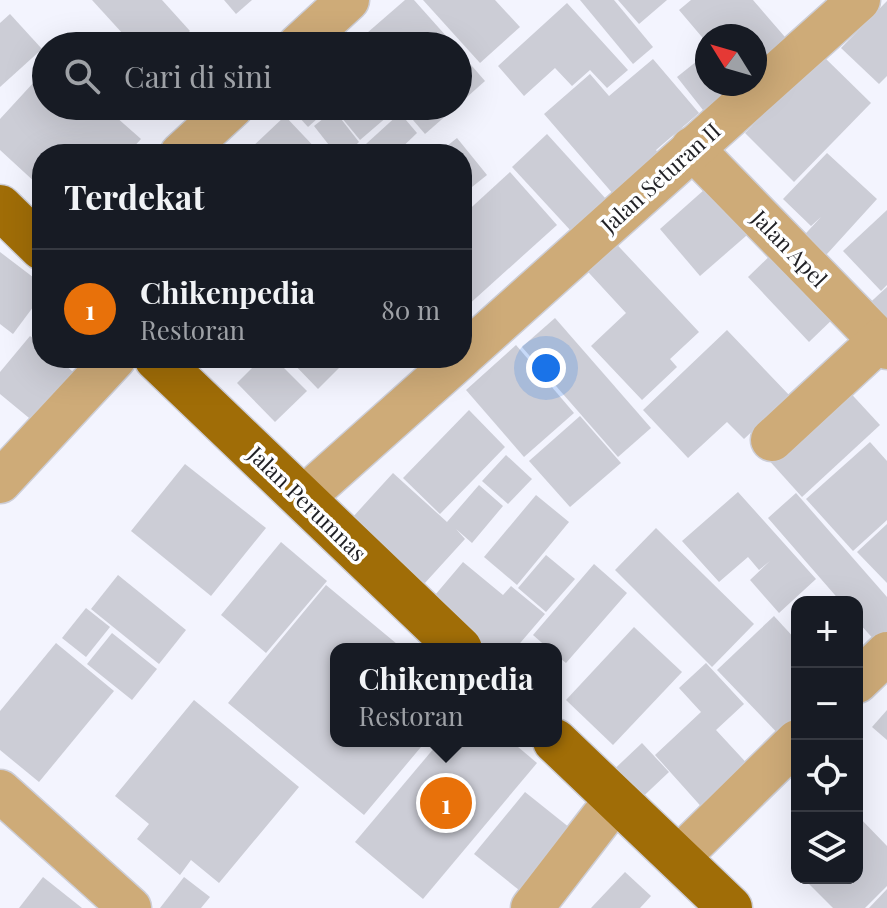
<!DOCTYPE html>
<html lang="id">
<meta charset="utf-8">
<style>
body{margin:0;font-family:"Playfair Display",serif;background:#242831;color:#f1f3f6}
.controls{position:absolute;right:24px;bottom:24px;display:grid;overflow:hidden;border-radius:16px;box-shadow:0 8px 32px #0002}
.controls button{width:72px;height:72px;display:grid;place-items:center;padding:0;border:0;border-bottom:2px solid #363941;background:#171b24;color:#f1f3f6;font:40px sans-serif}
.compass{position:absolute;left:695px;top:24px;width:72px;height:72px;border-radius:50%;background:#171b24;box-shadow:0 8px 32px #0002;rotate:307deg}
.you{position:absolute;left:546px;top:368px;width:28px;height:28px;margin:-20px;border:6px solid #fff;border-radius:50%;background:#1a73e8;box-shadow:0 0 0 12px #1a73e833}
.badge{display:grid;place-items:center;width:52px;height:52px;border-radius:50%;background:#abb794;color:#fff;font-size:26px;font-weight:700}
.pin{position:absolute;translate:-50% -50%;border:4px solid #fff;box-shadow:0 2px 8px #0006}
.popup{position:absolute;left:330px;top:643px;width:232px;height:104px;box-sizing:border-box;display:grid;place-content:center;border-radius:16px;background:#171b24;filter:drop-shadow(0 2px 6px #0005);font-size:26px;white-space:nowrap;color:#9ea1a6}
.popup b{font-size:30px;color:#f1f3f6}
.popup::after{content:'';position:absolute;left:50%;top:100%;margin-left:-16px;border:16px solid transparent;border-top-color:#171b24}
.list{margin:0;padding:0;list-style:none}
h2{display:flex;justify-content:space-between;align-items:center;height:104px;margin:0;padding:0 32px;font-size:34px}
h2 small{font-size:26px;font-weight:400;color:#9ea1a6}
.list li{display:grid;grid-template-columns:52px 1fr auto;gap:24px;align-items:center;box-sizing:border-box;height:120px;padding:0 32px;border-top:2px solid #363941}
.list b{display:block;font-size:30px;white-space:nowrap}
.list p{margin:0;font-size:26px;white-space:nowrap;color:#9ea1a6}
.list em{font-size:26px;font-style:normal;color:#9ea1a6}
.icon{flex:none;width:44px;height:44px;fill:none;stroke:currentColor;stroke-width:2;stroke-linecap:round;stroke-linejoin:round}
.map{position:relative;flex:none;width:887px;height:908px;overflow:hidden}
.search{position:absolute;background:#171b24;box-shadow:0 8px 32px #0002;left:32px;top:32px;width:440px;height:88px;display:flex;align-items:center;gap:20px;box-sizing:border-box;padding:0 28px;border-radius:44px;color:#9ea1a6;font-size:30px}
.panel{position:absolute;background:#171b24;box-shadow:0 8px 32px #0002;left:32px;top:144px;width:440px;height:224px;border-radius:32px}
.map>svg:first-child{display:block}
.building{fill:#cccdd6}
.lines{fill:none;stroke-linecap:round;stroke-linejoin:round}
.minor-casing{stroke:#cdced7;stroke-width:45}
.major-casing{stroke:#cdced7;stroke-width:47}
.minor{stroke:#ceab78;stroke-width:42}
.major{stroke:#a06d07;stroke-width:44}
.labels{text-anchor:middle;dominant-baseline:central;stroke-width:7;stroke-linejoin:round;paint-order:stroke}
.street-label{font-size:22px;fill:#222226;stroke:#fff}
</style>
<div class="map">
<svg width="887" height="908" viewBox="0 0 887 908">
<rect width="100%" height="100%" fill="#f3f4fe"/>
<g class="building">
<path d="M92,0h70l28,31 -16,15h-40z"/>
<path d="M224,0h28l-16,14z"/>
<path d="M405,0h9l41,46h-103z"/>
<path d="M423,0h72l25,27 -40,36z"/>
<path d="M580,0h34l39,47 -20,17z"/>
<path d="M618,0h49l-28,24z"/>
<path d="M691,0h62l38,44 -36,30v-38h-48v7l-28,-33z"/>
<path d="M887,1v75l-8,8 -38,-36z"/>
<path d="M567,3l61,67 -21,18 -17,-18 -18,16 -17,-18 -31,28 -26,-30z"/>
<path d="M10,14l32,35 -42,38v-64z"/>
<path d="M458,50l27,31 -27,24z"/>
<path d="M707,53v31h29l-33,26 -26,-33z"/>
<path d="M822,55l49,48 -77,79 -49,-49z"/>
<path d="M653,59l46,54 -43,37 4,5 -46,40 -70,-81 46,-40 19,22z"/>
<path d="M46,69v37h64l-3,3 34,30 -14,15h-85v25l-5,5 -37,-34v-31z"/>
<path d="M289,106h36l3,3 -20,18z"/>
<path d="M332,106h60l3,4 -35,30z"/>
<path d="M401,106h56l-32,28z"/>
<path d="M334,110l25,32 -13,12h-10l-22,-28z"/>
<path d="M400,113l17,20 -22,21h-40z"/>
<path d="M285,116l36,38h-70l-3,-3z"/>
<path d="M547,134l59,65 -35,32 -59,-64z"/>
<path d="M457,138l30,37 -25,20v-41h-25z"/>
<path d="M827,153l50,46 -60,66 -22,-20 26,-28 -10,9 -28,-27z"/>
<path d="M510,172l47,53 -91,82 -4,-5v-86z"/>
<path d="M713,182l41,47 -54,47 -40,-47z"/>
<path d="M887,210v75l-6,6 -38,-40z"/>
<path d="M607,234l92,98 -29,27 7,8 -35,33 -51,-54 35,-33 -48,-52z"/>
<path d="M777,249l61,65 -29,28 -61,-65z"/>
<path d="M0,252l42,32v11l-29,39 -13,-10z"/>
<path d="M887,287v50l-25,-27z"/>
<path d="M555,318l96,110 -33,29 -96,-110z"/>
<path d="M727,330l63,66 -46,43 -17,-17 -39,36 -45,-48z"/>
<path d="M30,336l12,9v13h15l23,20 -40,49 -40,-33v-22z"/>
<path d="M516,345l58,68 -50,44 -58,-67z"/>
<path d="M262,358h12l33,33 -32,31 -38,-39z"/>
<path d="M288,358h61l-31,31z"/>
<path d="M844,386l36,39 -78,72 -36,-40z"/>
<path d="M469,410l36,37 -65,67 -37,-36z"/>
<path d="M580,416l41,47 -51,44 -41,-46z"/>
<path d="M870,442l17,19v59l-34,31 -47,-52z"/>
<path d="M506,455l26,24 -24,25 -26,-23z"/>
<path d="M185,464l81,64 -55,68 -80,-65z"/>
<path d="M393,473l54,49 32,-37 24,21 -31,37 -16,-14 9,10 -41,45 -72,-66z"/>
<path d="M738,492l78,87 -37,34 -29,-33 20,-19 -11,9 -11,-13 -29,25 -37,-41z"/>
<path d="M796,493l91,104v41l-8,7 -22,-24v-19h-16l-73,-84z"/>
<path d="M536,495l33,27 -52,63 -33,-28z"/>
<path d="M887,524v59l-30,-31z"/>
<path d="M656,528l98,96 -42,43 -97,-97z"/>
<path d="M281,542l46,39 -61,72 -45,-38z"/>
<path d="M546,555l29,24 -29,33 -28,-24z"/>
<path d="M463,562l40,33 8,-9 34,28 -30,35h-39l-46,-48z"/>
<path d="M594,564l33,29 -61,70 -10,-8v-6h-7l-16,-14z"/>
<path d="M118,575l68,55 -27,34 -68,-55z"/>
<path d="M326,585l77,64h-67v92h90l-62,74 -136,-112z"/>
<path d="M86,608l24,19 -24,30 -24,-19z"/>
<path d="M774,616l23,25v92l-10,10 -70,-73z"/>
<path d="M634,627l48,45 -69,73 -47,-45z"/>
<path d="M112,633l45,36 -25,31 -45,-36z"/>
<path d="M56,643l58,48 -75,91 -39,-32v-39z"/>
<path d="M706,663l38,41 -28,26 37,40 -47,42 -51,-57 46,-43 -22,-24z"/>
<path d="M194,700l105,87 -80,96 -28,-23 -11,15 -43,-36 12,-15 -34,-28z"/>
<path d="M887,710v30l-15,-13z"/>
<path d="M440,741h71l26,22 -114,136 -68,-57z"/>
<path d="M642,743l27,29 -36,34 -27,-29z"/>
<path d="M525,792l50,40 -51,62 -50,-40z"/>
<path d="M857,815l30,31v40l-22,22h-32l-30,-30h54z"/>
<path d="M625,872l26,24 -11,12h-49z"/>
<path d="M43,877l39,31h-63z"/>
<path d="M184,877l26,20 -9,11h-41z"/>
<path d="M887,889v19h-18z"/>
</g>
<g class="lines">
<g class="minor-casing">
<g id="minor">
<path d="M298,46l50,-46"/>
<path d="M692,148l195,200"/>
<path d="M181,154l52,-48"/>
<path d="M462,356l397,-356"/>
<path d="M772,440l108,-100"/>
<path d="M0,482l115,-124"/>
<path d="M303,498l157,-140"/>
<path d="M857,682l30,-29"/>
<path d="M0,791l130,117"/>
<path d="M678,858l119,-117"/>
<path d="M532,908l84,-109"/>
</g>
</g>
<g class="major-casing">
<g id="major">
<path d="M0,207l42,41"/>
<path d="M156,358l304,291"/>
<path d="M555,741l175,167"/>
</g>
</g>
<use href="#minor" class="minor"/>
<use href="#major" class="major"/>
</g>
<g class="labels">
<g class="street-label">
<text transform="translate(660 177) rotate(-42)">Jalan Seturan II</text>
<text transform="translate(790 248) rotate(46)">Jalan Apel</text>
<text transform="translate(308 503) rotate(44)">Jalan Perumnas</text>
</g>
</g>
</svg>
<div class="controls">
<button>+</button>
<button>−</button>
<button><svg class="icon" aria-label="locate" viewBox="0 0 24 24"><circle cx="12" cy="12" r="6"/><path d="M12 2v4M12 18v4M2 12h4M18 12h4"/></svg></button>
<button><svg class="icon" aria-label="layers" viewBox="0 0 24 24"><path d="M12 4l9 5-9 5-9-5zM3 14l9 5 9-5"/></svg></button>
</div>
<svg class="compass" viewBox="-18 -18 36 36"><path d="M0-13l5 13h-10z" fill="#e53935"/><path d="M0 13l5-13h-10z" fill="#9ea1a6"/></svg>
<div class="you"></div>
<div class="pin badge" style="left:446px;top:803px;background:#e8710a">1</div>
<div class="popup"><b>Chikenpedia</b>Restoran</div>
<div class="search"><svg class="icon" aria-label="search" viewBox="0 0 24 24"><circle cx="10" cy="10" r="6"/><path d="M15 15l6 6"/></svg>Cari di sini</div>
<section class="panel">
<h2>Terdekat<small></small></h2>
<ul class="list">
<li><span class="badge" style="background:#e8710a">1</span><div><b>Chikenpedia</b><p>Restoran</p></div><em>80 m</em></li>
</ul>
</section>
</div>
